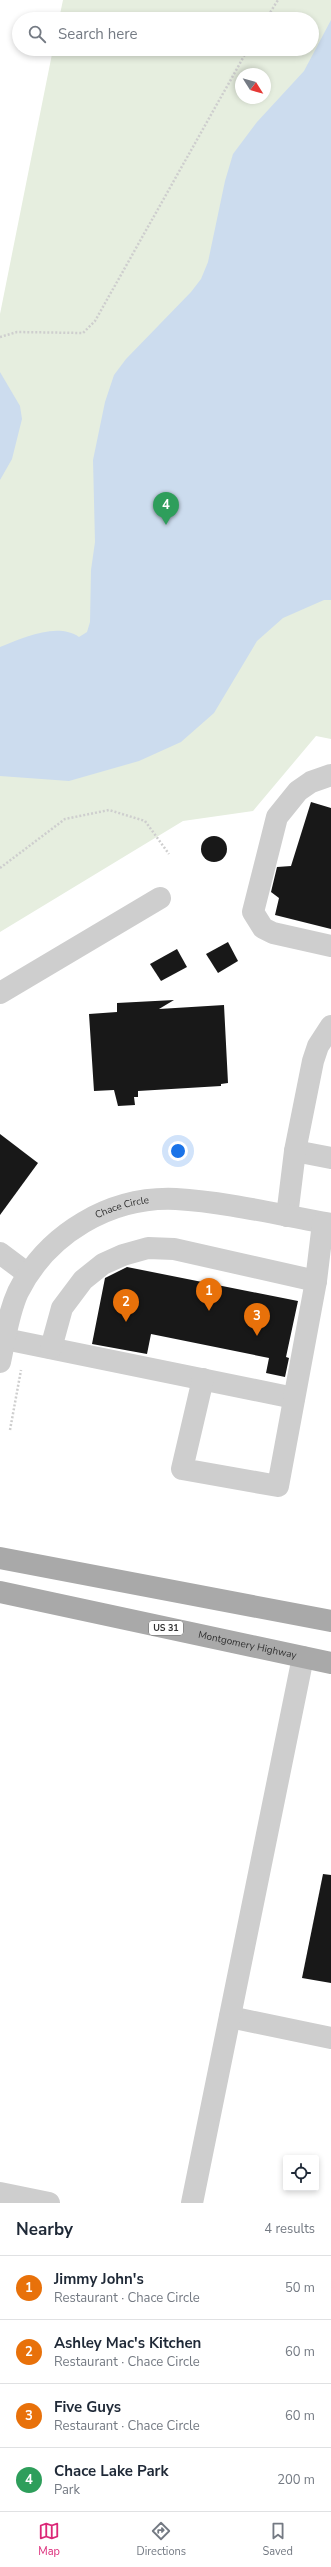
<!DOCTYPE html>
<meta charset="utf-8">
<style>
body{margin:0;font-family:"Nunito Sans",sans-serif;background:#f2f2f3;color:#1f2937}
.controls{position:absolute;right:12px;bottom:12px;display:grid;overflow:hidden;border-radius:4px;box-shadow:0 2px 6px #0003}
.controls button{width:36px;height:36px;display:grid;place-items:center;padding:0;border:0;border-bottom:1px solid #e0e1e3;background:#fff;color:#1f2937;font:20px sans-serif}
.compass{position:absolute;left:235px;top:68px;width:36px;height:36px;border-radius:50%;background:#fff;box-shadow:0 2px 6px #0003;rotate:127deg}
.you{position:absolute;left:178px;top:1151px;width:14px;height:14px;margin:-10px;border:3px solid #fff;border-radius:50%;background:#1a73e8;box-shadow:0 0 0 6px #1a73e833}
.badge{display:grid;place-items:center;width:26px;height:26px;border-radius:50%;background:#db2777;color:#fff;font-size:13px;font-weight:700}
.pin{position:absolute;translate:-50% -33px;filter:drop-shadow(0 1px 2px #0008)}
.pin::after{content:'';position:absolute;top:21px;width:14px;height:12px;background:inherit;clip-path:polygon(0 0,100% 0,50% 100%)}
.list{margin:0;padding:0;list-style:none}
h2{display:flex;justify-content:space-between;align-items:center;height:52px;margin:0;padding:0 16px;font-size:17px}
h2 small{font-size:13px;font-weight:400;color:#747a83}
.list li{display:grid;grid-template-columns:26px 1fr auto;gap:12px;align-items:center;box-sizing:border-box;height:64px;padding:0 16px;border-top:1px solid #e0e1e3}
.list b{display:block;font-size:15px;white-space:nowrap}
.list p{margin:0;font-size:13px;white-space:nowrap;color:#747a83}
.list em{font-size:13px;font-style:normal;color:#747a83}
.icon{flex:none;width:22px;height:22px;fill:none;stroke:currentColor;stroke-width:2;stroke-linecap:round;stroke-linejoin:round}
.map{position:relative;flex:none;width:331px;height:2203px;overflow:hidden}
.search{position:absolute;background:#fff;box-shadow:0 2px 6px #0003;left:12px;right:12px;top:12px;height:44px;display:flex;align-items:center;gap:10px;box-sizing:border-box;padding:0 14px;border-radius:22px;color:#747a83;font-size:15px}
.sheet{height:308px;background:#fff}
nav{display:flex;justify-content:space-around;align-items:center;box-sizing:border-box;height:56px;border-top:1px solid #e0e1e3;background:#fff;font-size:11px;color:#747a83}
nav a{display:grid;justify-items:center;gap:2px}
nav .on{color:#db2777}
.map>svg:first-child{display:block}
.green{fill:#e6eedf;fill-rule:evenodd}
.water{fill:#ccdcee}
.building{fill:#181818}
.lines{fill:none;stroke-linecap:round;stroke-linejoin:round}
.path{stroke:#cecece;stroke-width:2.5;stroke-dasharray:2 2;stroke-linecap:butt}
.minor{stroke:#cecece;stroke-width:22}
.major{stroke:#a9a9a9;stroke-width:22}
.labels{text-anchor:middle;dominant-baseline:central;stroke-width:4;stroke-linejoin:round;paint-order:stroke}
.shield{fill:#fff;stroke:#6f6f6f;stroke-width:1}
.shield-label{font-size:9px;font-weight:bold;fill:#313131}
.street-label{font-size:10px;fill:#313131;stroke:#fff}
</style>
<div class="map">
<svg width="331" height="2203" viewBox="0 0 331 2203">
<rect width="100%" height="100%" fill="#fff"/>
<path class="green" d="M63,0h268v739l-15,-3 -63,75 -70,10 -183,111v-618l53,-265h259v-30h-253zM241,74h24v24h-24z"/>
<g class="water">
<path d="M331,20v580h-7l-41,18 -26,23 -43,72 -33,29 -42,19 -70,20 -69,-5v-129c23,-9 57,-25 79,-10l8,-5 3,-10 1,-52 4,-28 -2,-82 12,-58 9,-27 12,-16 65,-67 10,-13 7,-17 17,-81 8,-27 24,-32 47,-51z"/>
<path d="M0,372l20,34 2,13 -10,40 -12,21z"/>
</g>
<g class="building">
<path d="M311,802l20,6v121l-56,-14 4,-17 -8,-6 6,-25 14,-1z"/>
<circle cx="214" cy="849" r="13"/>
<path d="M228,942l10,19 -20,12 -12,-19z"/>
<path d="M177,949l10,18 -26,14 -11,-17z"/>
<path d="M174,1000l-15,9 65,-4 4,78 -7,1v2l-83,5v6h-4l1,8 -17,1 -4,-16 -20,1 -5,-77 28,-2v-9z"/>
<path d="M0,1134l38,29 -38,52z"/>
<path d="M127,1267l171,34 -12,56 3,1 -4,19 -19,-4 3,-15 -118,-24 -4,20 -55,-10 13,-66z"/>
<path d="M323,1874l8,1v108l-29,-5z"/>
</g>
<g class="lines">
<g class="path">
<path d="M266,19l12,-19"/>
<path d="M0,337l17,-5 66,1 12,-12 153,-272"/>
<path d="M0,868l65,-49 44,-9 36,11 24,33"/>
<path d="M10,1430l11,-60"/>
</g>
<g class="minor">
<path d="M331,775l-20,7 -13,9 -21,26 -24,95 10,16 10,5 58,13"/>
<path d="M0,993l160,-95"/>
<path d="M295,1151l36,7"/>
<path d="M287,1216l8,-65 18,-90 5,-15 13,-20"/>
<path d="M0,1253l28,21"/>
<path d="M5,1339l289,59"/>
<path d="M51,1348l11,-40 21,-28 20,-16 20,-9 25,-7 26,1 142,32"/>
<path id="s1" d="M0,1362c5,-23 8,-48 18,-70 29,-58 92,-96 158,-93 51,3 104,16 155,25"/>
<path d="M203,1379l-21,90 96,17 38,-205 7,-58"/>
<path d="M230,2017l101,21"/>
<path d="M0,2193l49,10"/>
<path d="M192,2203l111,-546"/>
</g>
<g class="major">
<path d="M0,1558l331,63"/>
<path id="s2" d="M0,1592l331,71"/>
</g>
</g>
<g class="labels">
<rect class="shield" x="149" y="1621" width="34" height="14" rx="3"/>
<g class="shield-label">
<text x="166" y="1628">US 31</text>
</g>
<g class="street-label">
<text stroke="none"><textPath href="#s1" startOffset="211">Chace Circle</textPath></text>
<text stroke="none"><textPath href="#s2" startOffset="253">Montgomery Highway</textPath></text>
</g>
</g>
</svg>
<div class="controls">
<button><svg class="icon" aria-label="locate" viewBox="0 0 24 24"><circle cx="12" cy="12" r="6"/><path d="M12 2v4M12 18v4M2 12h4M18 12h4"/></svg></button>
</div>
<svg class="compass" viewBox="-18 -18 36 36"><path d="M0-13l5 13h-10z" fill="#e53935"/><path d="M0 13l5-13h-10z" fill="#747a83"/></svg>
<div class="you"></div>
<div class="pin badge" style="left:209px;top:1311px;background:#e8710a">1</div>
<div class="pin badge" style="left:126px;top:1322px;background:#e8710a">2</div>
<div class="pin badge" style="left:257px;top:1336px;background:#e8710a">3</div>
<div class="pin badge" style="left:166px;top:525px;background:#2e9e5b">4</div>
<div class="search"><svg class="icon" aria-label="search" viewBox="0 0 24 24"><circle cx="10" cy="10" r="6"/><path d="M15 15l6 6"/></svg>Search here</div>
</div>
<section class="sheet">
<h2>Nearby<small>4 results</small></h2>
<ul class="list">
<li><span class="badge" style="background:#e8710a">1</span><div><b>Jimmy John's</b><p>Restaurant · Chace Circle</p></div><em>50 m</em></li>
<li><span class="badge" style="background:#e8710a">2</span><div><b>Ashley Mac's Kitchen</b><p>Restaurant · Chace Circle</p></div><em>60 m</em></li>
<li><span class="badge" style="background:#e8710a">3</span><div><b>Five Guys</b><p>Restaurant · Chace Circle</p></div><em>60 m</em></li>
<li><span class="badge" style="background:#2e9e5b">4</span><div><b>Chace Lake Park</b><p>Park</p></div><em>200 m</em></li>
</ul>
</section>
<nav>
<a class="on"><svg class="icon" aria-label="map" viewBox="0 0 24 24"><path d="M3 6l6-2 6 2 6-2v14l-6 2-6-2-6 2zM9 4v14M15 6v14"/></svg>Map</a>
<a><svg class="icon" aria-label="directions" viewBox="0 0 24 24"><path d="M12 3l9 9-9 9-9-9zM9 14v-3h6M13 9l2 2-2 2"/></svg>Directions</a>
<a><svg class="icon" aria-label="saved" viewBox="0 0 24 24"><path d="M7 4h10v16l-5-4-5 4z"/></svg>Saved</a>
</nav>
